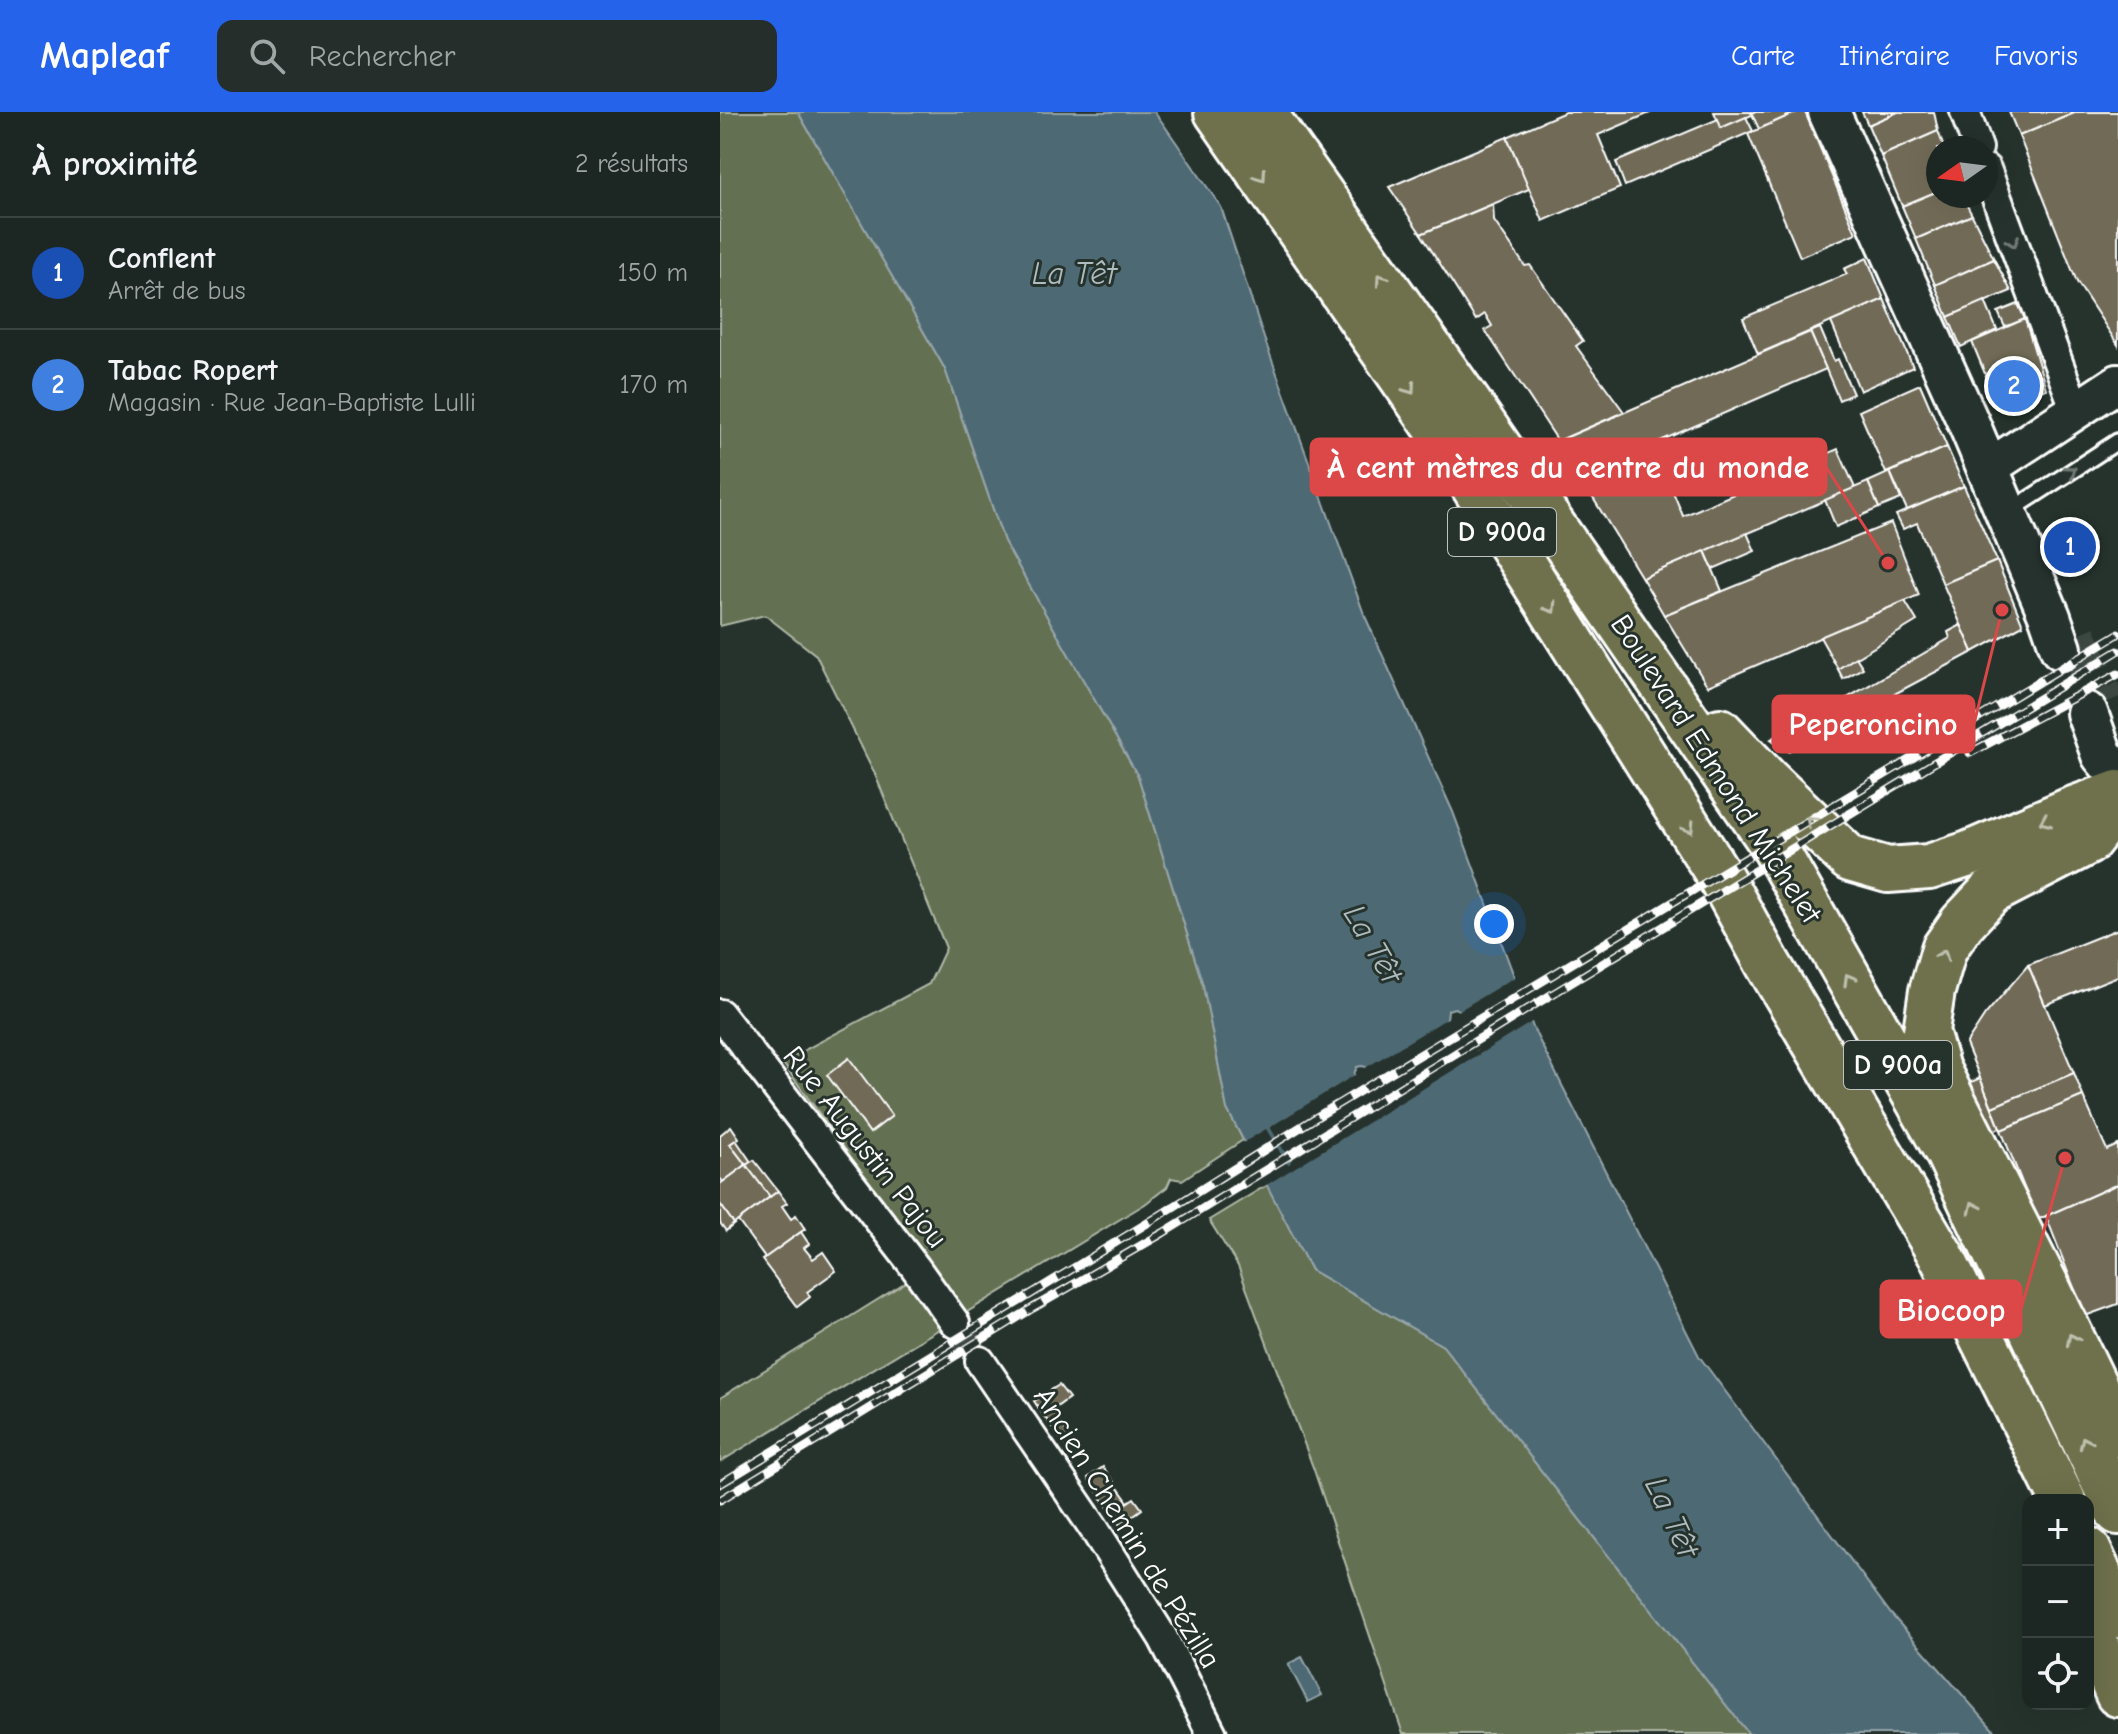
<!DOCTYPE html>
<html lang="fr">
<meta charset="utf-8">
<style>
body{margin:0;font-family:"Comic Neue",sans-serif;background:#252e2a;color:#f1f3f6}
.controls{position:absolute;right:24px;bottom:24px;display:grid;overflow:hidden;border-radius:16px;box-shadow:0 8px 32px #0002}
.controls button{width:72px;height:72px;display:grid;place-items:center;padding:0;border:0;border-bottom:2px solid #3a4340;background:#1c2622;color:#f1f3f6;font:40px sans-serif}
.compass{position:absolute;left:1206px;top:24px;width:72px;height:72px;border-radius:50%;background:#1c2622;box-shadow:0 8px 32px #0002;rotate:256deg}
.you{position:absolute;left:774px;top:812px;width:28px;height:28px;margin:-20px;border:6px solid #fff;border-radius:50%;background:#1a73e8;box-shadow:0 0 0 12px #1a73e833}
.badge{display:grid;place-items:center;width:52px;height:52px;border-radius:50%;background:#2563eb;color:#fff;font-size:26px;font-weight:700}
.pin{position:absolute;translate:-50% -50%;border:4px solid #fff;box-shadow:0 2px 8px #0006}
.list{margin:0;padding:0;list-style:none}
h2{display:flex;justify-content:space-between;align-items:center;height:104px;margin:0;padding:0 32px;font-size:34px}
h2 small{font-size:26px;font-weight:400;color:#a0a5a5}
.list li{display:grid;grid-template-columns:52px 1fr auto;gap:24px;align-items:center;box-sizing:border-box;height:112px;padding:0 32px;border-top:2px solid #3a4340}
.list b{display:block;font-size:30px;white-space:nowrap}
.list p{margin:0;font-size:26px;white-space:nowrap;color:#a0a5a5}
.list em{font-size:26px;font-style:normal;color:#a0a5a5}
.icon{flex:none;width:44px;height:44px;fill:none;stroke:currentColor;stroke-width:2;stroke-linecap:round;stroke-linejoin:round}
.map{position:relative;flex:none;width:1398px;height:1622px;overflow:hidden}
header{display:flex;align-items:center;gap:48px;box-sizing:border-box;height:112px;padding:0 40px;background:#2563eb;color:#fff}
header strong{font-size:38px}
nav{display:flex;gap:44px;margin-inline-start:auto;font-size:28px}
.search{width:560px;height:72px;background:#252e2a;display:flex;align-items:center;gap:20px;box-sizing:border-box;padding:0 28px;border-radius:16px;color:#a0a5a5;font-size:30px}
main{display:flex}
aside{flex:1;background:#1c2622}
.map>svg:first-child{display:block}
.green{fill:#637051;stroke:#b1b8a8;stroke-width:2}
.water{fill:#4e6973;stroke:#95a5ab;stroke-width:2;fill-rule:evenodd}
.pier{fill:#26332d}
.building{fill:#6f6a57;stroke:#fff;stroke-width:2}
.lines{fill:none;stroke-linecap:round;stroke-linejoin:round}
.minor-tunnel{stroke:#3c4742;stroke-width:28;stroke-dasharray:28 14;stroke-linecap:butt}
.secondary-tunnel{stroke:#3c4742;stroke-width:40;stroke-dasharray:40 20;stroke-linecap:butt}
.service-casing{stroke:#fff;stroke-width:20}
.minor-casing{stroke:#fff;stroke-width:34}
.tertiary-casing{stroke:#fff;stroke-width:42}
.secondary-casing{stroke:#fff;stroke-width:46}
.trunk-casing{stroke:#fff;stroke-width:50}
.service{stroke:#26332d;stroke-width:14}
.minor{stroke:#26332d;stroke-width:28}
.tertiary{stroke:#26332d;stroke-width:36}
.secondary{stroke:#26332d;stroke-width:40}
.trunk{stroke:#6e714b;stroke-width:44}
.rail-casing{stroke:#fff;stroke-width:9}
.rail{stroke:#26332d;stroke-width:6;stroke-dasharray:18;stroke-linecap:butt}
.oneway{stroke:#bebfae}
.oneway2{stroke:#727a76}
.labels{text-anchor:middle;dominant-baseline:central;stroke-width:6;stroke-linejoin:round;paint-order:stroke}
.shield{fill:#26332d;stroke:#bec2c0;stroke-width:2}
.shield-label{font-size:28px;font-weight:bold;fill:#fff}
.street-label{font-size:30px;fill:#fff;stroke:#26332d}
.water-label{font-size:32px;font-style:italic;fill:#afbcc0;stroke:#26332d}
.leader{fill:none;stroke:#dc4848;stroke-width:3}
.callout-dot{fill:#dc4848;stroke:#26332d;stroke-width:3}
.callout{fill:#dc4848;stroke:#dc4848;stroke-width:3}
.callout-label{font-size:32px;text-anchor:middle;font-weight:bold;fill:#fff}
</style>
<header>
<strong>Mapleaf</strong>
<div class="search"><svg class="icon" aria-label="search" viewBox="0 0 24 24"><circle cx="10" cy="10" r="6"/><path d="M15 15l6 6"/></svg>Rechercher</div>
<nav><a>Carte</a><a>Itinéraire</a><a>Favoris</a></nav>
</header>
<main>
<aside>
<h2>À proximité<small>2 résultats</small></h2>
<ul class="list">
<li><span class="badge" style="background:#1a4fb4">1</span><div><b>Conflent</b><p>Arrêt de bus</p></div><em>150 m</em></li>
<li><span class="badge" style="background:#3f7fe0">2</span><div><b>Tabac Ropert</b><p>Magasin · Rue Jean-Baptiste Lulli</p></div><em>170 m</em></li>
</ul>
</aside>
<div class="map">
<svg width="1398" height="1622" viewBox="0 0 1398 1622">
<rect width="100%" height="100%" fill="#26332d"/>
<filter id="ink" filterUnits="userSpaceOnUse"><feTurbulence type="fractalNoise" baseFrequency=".0125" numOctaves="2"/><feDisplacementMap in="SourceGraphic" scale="16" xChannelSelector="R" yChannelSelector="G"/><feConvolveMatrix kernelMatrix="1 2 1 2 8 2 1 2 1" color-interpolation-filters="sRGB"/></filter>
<g filter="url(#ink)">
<g class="green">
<path d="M0,0h78l147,257 59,172 134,235 65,209 24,124 16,31 -61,40 -11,-2 -4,9 -22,17 -425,258v-64l210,-131 -148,-205 147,-78 17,-36 -72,-176 -58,-117 -51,-40 -45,11z"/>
<path d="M547,1073l44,85 132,76 306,388h-346l-89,-264 -76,-204 -29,-46z"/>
</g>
<g class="water">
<path d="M78,0h356l8,10 59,85 43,131 100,276 89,198 81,218 165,326 192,258 106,120h-248l-306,-388 -132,-76 -84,-161 -24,-124 -65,-209 -134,-235 -59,-172zM734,896l5,2 24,37 -11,8 -25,-36 1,-9zM642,954l4,1 22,36 -10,9 -3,-1 -21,-37 3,-7z"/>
<path d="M582,1545l20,38 -14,7 -20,-38z"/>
</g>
<path class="pier" d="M798,863l17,45 -272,167 -22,-43 25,-15 21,35h2l2,-2 -21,-35 88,-54 20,35 2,1 4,-5 -22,-34 89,-54 21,35h5l1,-3 -23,-35z"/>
<g class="building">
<path d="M845,0h87l-54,23 22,53 -77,33 -36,-84z"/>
<path d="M994,0h37l1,3 -31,13z"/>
<path d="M1031,0h46l-38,17z"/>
<path d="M1077,0h8l51,121 -56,24 -52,-123z"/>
<path d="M1142,0h36l-30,13z"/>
<path d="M1178,0h36l4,19 -57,25 -13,-31z"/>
<path d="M1289,0h68l-58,24z"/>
<path d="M1357,0h41v233l-41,-63 -58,-146z"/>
<path d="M1026,5l7,14 -128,55 -9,-24 102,-43 3,9z"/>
<path d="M1218,19l6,17h-6v43l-36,15 -21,-50z"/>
<path d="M787,25l22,52 -108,45 -32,-47z"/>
<path d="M1218,79v5h24l10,19 -56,24 -14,-33z"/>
<path d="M773,92l1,17 31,45 5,-1 53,76 -7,5 48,66 -66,29 -73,-111 7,-4 -7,-12 -9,6 -55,-86z"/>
<path d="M1252,103l22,44 -59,26 -19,-46z"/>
<path d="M1147,146l17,41 -126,55 -15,-36 104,-44 -3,-5z"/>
<path d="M1274,147l17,32 -63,26 -13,-32z"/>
<path d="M1164,187l29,68 -53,24 -29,-69z"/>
<path d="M1265,189l12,29 -36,17 -13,-30z"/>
<path d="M1298,192l7,15 -20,8 -7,-15z"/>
<path d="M1305,207l21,70 -36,14 -7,-16 -11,4 -20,-49z"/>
<path d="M1100,216l14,33 4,-2 15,35 -14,6 -29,-68z"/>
<path d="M1090,220l16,37 -173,75 30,72 155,-67 17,39 -213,90 -84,-137z"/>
<path d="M1200,272l27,63 -61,26 -27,-62z"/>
<path d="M1227,335l17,39 -57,24 -17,-38z"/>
<path d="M1170,360l11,27 -22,9 -11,-26z"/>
<path d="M1148,370l11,26 -43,19 -11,-27z"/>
<path d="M1244,374l33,75 -54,23 -26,-61 -14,6 -7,-14z"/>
<path d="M1171,411l28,72 -211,91 -3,-4 -41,-67z"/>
<path d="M1027,421l8,18 -42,18 -8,-18z"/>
<path d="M985,439l17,40 -58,24 -22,-37z"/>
<path d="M1277,449l26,64 -50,27 -30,-68z"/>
<path d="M1185,489l12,20 -79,48 -18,-32z"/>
<path d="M1241,513l12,27 -185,99 -17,-12 20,-11 1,2 158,-92 -2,-6z"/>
<path d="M1136,545l7,11 -20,11 -5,-10z"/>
<path d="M1398,817v47l-73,29 -17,-40z"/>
<path d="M1308,853l46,108 -82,34 -26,-63 19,-29z"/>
<path d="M129,946l43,58 -22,17 -43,-58z"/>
<path d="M1354,961l9,23 -82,34 -9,-23z"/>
<path d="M1260,966l20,50 -12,5 -21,-49z"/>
<path d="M1363,984l24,54 11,-5v39l-81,36 -36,-90z"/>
<path d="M11,1014l8,12 -9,6 16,21 -23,17 -3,-4v-43z"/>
<path d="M16,1028l15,22 -5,3 -16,-21z"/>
<path d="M34,1048l24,31 -8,6 -24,-32z"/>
<path d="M26,1053l24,32 -36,27 -14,-20v-20z"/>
<path d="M1398,1072v120l-33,12 -39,-100z"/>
<path d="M58,1079l9,12 -5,3 9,13 5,-4 9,14 -40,29 -27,-37z"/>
<path d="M0,1092l14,20 -8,7 -6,-8z"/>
<path d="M81,1120l8,12 -5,4 9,11 10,-7 13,19 -29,21 3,5 -13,10 -35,-47z"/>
<path d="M339,1273l10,13 -25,18 -10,-15z"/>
<path d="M332,1298l21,31 -7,5 -22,-30z"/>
<path d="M383,1355l25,35 -16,11 -24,-35z"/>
<path d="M414,1386l8,11 -22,16 -8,-12z"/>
</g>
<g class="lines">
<path class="minor-tunnel" d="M235,1211l25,38"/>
<path class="secondary-tunnel" d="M1356,523l29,68"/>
<g class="service-casing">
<path id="service" d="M1290,399l108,-70"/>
</g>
<g class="minor-casing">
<g id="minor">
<path d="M1245,0l13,36"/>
<path d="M1266,57l90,242"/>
<path d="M0,902l195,253 40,56"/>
<path d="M260,1249l113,166 70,111 49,96"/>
</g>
</g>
<g class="tertiary-casing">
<path id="tertiary" d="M1267,357l131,-86"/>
</g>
<g class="secondary-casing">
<g id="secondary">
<path d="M1109,0l140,312 81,193 11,32"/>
<path d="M1367,601l15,42 16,19"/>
</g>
</g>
<g class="trunk-casing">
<g id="trunk">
<path d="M497,0l222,319 283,449 46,84 174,293 121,243"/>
<path d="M543,0l206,292 306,444 174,307 169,357"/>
<path d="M1000,619l47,49 83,79 38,11 41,-3 40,-13 102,-44 47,-17"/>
<path d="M1398,692l-30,38 -97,50 -29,31 -18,26 -12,42 -6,40 11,38 111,220 70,145"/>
<path d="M1368,1438l30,65"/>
<path d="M1368,1513l30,69"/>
</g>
</g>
<use href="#service" class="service"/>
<use href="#minor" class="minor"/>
<use href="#tertiary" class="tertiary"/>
<use href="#secondary" class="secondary"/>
<use href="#trunk" class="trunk"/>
<g class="rail-casing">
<g id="rail">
<path d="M1250,641l148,-79"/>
<path d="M0,1372l434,-265 161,-101 803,-484"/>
<path d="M0,1388l313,-192 130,-75 368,-226 587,-356"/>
</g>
</g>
<use href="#rail" class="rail"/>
</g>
<defs><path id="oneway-chevron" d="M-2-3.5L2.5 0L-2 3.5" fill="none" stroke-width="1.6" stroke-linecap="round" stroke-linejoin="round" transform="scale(2)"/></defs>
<g class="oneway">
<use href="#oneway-chevron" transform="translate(541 64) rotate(55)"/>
<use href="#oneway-chevron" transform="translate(661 167) rotate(-125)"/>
<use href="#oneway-chevron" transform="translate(690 277) rotate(55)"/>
<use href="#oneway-chevron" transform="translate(831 496) rotate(58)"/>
<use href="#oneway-chevron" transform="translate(1091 709) rotate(-137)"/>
<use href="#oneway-chevron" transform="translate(1325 709) rotate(157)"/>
<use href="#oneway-chevron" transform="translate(969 716) rotate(58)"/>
<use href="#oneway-chevron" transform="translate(1223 843) rotate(-69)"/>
<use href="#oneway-chevron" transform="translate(1129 867) rotate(-120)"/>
<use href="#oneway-chevron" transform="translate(1254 1095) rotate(-115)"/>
<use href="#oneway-chevron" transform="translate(1352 1227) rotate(-116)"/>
<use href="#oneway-chevron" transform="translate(1365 1330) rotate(-115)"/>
</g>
<g class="oneway2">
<use href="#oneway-chevron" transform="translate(1293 130) rotate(70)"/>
<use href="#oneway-chevron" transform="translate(1351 359) rotate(-35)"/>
</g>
</g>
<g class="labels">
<g class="shield">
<rect x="728" y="396" width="108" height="48" rx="6"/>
<rect x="1124" y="929" width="108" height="48" rx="6"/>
</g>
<g class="shield-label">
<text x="782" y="420">D 900a</text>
<text x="1178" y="953">D 900a</text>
</g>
<g class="street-label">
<text transform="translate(996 657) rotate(57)">Boulevard Edmond Michelet</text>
<text transform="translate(145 1035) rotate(52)">Rue Augustin Pajou</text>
<text transform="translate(407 1416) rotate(58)">Ancien Chemin de Pézilla</text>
</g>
<g class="water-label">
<text x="354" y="161">La Têt</text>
<text transform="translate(653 832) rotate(60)">La Têt</text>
<text transform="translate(952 1405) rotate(65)">La Têt</text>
</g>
</g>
<path class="leader" d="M1168 451L1106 355M1282 498L1254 612M1345 1046L1301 1197"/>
<g class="callout-dot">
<circle cx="1168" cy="451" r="8"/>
<circle cx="1282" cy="498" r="8"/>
<circle cx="1345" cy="1046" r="8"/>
</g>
<g class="callout">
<rect x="591" y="327" width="515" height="56" rx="8"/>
<rect x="1053" y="584" width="201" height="56" rx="8"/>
<rect x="1161" y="1169" width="140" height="56" rx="8"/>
</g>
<g class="callout-label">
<text x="848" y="366">À cent mètres du centre du monde</text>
<text x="1153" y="623">Peperoncino</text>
<text x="1231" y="1209">Biocoop</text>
</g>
</svg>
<div class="controls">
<button>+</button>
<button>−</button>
<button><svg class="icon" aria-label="locate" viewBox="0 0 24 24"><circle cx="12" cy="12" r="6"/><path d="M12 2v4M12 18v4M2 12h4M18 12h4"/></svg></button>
</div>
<svg class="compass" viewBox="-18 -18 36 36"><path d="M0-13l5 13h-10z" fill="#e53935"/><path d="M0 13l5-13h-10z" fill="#a0a5a5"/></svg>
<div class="you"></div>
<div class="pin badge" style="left:1350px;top:435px;background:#1a4fb4">1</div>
<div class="pin badge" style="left:1294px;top:274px;background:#3f7fe0">2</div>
</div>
</main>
